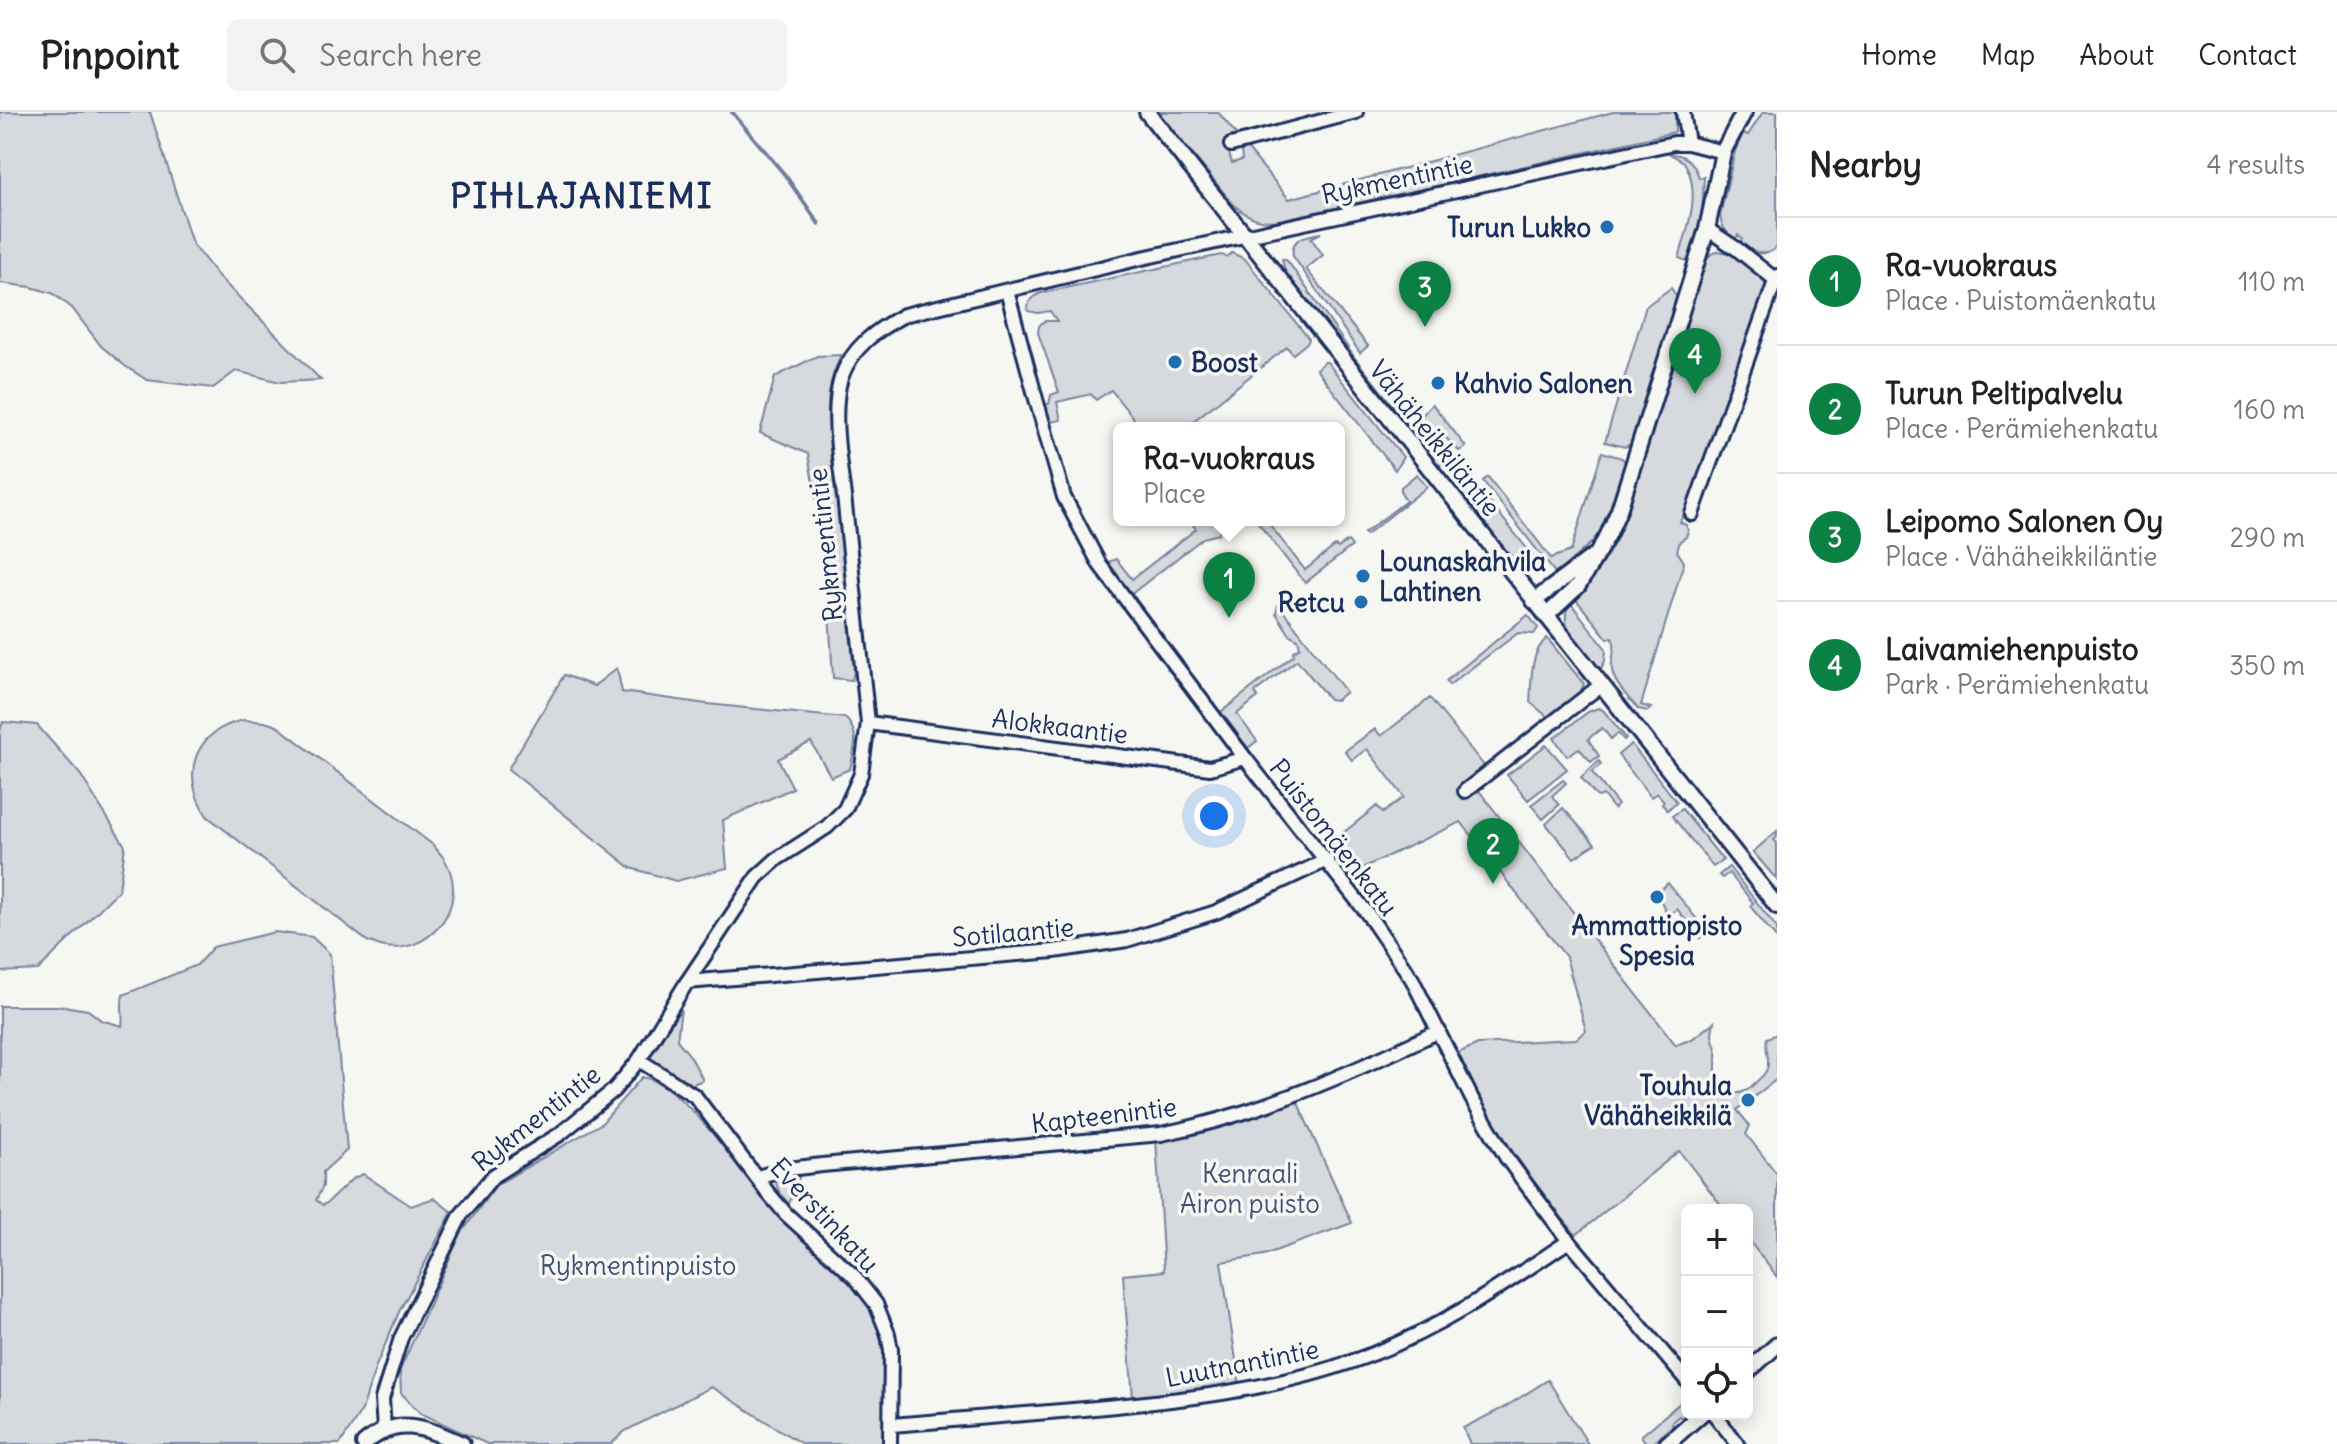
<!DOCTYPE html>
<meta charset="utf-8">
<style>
body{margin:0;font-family:Delius,sans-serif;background:#f2f2f2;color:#222}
.controls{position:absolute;right:24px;bottom:24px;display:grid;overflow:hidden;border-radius:12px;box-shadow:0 4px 20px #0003}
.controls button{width:72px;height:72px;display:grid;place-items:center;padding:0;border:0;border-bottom:2px solid #e0e0e0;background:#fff;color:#222;font:40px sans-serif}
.you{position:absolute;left:1214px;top:704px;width:28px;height:28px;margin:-20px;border:6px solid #fff;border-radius:50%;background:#1a73e8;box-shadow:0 0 0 12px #1a73e833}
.badge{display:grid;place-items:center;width:52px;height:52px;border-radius:50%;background:#0b8043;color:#fff;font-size:26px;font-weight:700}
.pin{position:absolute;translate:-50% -66px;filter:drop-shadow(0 2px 4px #0008)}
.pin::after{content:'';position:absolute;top:42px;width:28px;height:24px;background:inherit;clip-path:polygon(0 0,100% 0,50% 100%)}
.popup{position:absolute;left:1113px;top:310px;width:232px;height:104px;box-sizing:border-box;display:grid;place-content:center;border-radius:12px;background:#fff;filter:drop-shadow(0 2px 6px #0005);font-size:26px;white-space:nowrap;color:#767676}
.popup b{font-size:30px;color:#222}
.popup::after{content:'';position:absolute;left:50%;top:100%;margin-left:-16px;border:16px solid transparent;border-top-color:#fff}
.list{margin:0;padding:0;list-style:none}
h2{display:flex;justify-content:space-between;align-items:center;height:104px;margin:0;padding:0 32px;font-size:34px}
h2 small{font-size:26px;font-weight:400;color:#767676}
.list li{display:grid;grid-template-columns:52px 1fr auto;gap:24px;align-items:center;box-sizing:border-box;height:128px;padding:0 32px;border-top:2px solid #e0e0e0}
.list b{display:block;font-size:30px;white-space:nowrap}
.list p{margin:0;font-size:26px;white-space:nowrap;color:#767676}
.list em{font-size:26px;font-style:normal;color:#767676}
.icon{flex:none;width:44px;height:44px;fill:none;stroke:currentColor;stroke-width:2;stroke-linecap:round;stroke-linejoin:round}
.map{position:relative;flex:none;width:1777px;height:1332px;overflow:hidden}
header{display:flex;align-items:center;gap:48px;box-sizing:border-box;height:112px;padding:0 40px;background:#fff;border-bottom:2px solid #e0e0e0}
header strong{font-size:38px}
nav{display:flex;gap:44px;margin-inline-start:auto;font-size:28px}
.search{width:560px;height:72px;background:#f2f2f2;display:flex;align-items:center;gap:20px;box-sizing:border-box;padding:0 28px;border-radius:12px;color:#767676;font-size:30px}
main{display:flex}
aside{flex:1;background:#fff}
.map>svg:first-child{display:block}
.green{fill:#d6d9dd;stroke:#78849e;stroke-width:2}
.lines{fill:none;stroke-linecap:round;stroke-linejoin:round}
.stream{stroke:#717e99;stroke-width:4}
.minor-casing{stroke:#1b2f5e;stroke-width:18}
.tertiary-casing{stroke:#1b2f5e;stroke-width:20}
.minor{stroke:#f6f6f2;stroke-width:12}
.tertiary{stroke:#f6f6f2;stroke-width:14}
.poi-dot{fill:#1f6fb2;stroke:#f6f6f2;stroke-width:3}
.labels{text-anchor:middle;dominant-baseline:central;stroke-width:7;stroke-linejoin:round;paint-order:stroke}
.street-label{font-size:26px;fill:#1b2f5e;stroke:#f6f6f2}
.poi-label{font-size:26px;font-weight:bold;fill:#1b2f5e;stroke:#f6f6f2;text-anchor:end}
.park-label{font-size:26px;fill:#405177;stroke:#f6f6f2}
.district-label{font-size:34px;font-weight:bold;letter-spacing:2px;fill:#1b2f5e;stroke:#f6f6f2}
</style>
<header>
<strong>Pinpoint</strong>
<div class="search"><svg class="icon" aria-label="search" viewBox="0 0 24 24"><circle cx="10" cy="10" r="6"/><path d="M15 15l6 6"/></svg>Search here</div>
<nav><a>Home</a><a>Map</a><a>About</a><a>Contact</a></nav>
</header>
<main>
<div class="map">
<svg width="1777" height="1332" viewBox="0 0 1777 1332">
<rect width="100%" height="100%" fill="#f6f6f2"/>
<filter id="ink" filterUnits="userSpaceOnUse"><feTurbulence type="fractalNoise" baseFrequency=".0125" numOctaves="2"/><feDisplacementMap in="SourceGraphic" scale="16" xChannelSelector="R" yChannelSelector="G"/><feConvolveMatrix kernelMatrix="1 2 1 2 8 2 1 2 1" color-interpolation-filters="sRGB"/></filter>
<g filter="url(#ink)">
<g class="green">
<path d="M0,0h150l42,131 26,33 103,104 -41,2 -44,-11 -23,17 -66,-8 -22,-14 -24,-20 -29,-38 -20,-15 -21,-6 -31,-4z"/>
<path d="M1158,0h60l19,23 -12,6 7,22 10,-3 -1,-9 5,-4 43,52 324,-87h62v20l-387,88c-25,2 -36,2 -55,-16z"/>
<path d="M1763,0h14v135c-12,11 -25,6 -36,-4l1,-4 -4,-4 -3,5c-8,-6 -14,-14 -15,-24l15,-65 8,-18 5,2z"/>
<path d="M1670,42c16,0 25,9 29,24l5,-1 -2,36 -13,48h-2l-8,-3c9,-31 23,-67 5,-96z"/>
<path d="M1321,121l-10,5 12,17 -17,14 62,77 -8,7 -67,-97c-3,-19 13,-20 28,-23z"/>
<path d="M1719,139c17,2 47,21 47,39l-23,70 -23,57 -26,75 -14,30 6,3 2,5 -2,7 -6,4 -3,10 7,11 -43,143 10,3 -3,3 -10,-2c-9,-11 -24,-25 -26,-39 -2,-12 6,-22 0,-33l-4,2 -34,-42c22,-22 37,-44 49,-73l81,-260 7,-10z"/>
<path d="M1232,141l13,6 64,80 -1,3 -15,12 -6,-7 -96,76 3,5h-9l-3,-3 -3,3h-38l-30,-38 -15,10 -5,-6 -34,8 4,18 -11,2 -5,-17 4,-1 2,-9 8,-3 -21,-59 1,-7 5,-5h13l-7,-10 -12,2 -10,-2c-2,-9 5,-15 13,-18l180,-38 6,2z"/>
<path d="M1282,147h3l4,4 66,95 43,54 -1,2 -2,1 -100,-127 -9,-14z"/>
<path d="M1671,176l5,8 1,5 -44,142 -8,4 -20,-5 41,-136z"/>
<path d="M841,243c-9,19 -14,36 -13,56l26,261 -2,8 -19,-2 -9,-147 -2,-18 -7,-18 -7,-41 -48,-21 15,-56 42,-21z"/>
<path d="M1325,250h2l76,95 -8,13 -79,-101z"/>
<path d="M1432,292l5,6 29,37 -7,4 -19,-19 -22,-12z"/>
<path d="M1411,312l20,11 21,19 -1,3 -11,8 -8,-3 -25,-32z"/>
<path d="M1602,340l20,6 5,6 -18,54 -7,11 -10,13 -36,32 -73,-93 5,-4 63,81 20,-7z"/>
<path d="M1417,362l10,13 -61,48 -2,-2 42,-32 -5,-9v-5z"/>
<path d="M1477,374l59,74 1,4 -11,13 -4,-2 -57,-72 3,-10z"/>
<path d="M1189,408h26l5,7 -1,7 -16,4 -73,57 -24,-32 10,-4 16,20 64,-50z"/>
<path d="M1256,408h10l39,50 30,-24 3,2 10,-7 4,5 -47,37z"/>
<path d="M1570,490l36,47 -1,12 -6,11c-16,-20 -44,-43 -29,-70z"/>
<path d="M1278,492l68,88 -10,8 -7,-1 -32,-39 -42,32 3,5 -21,17 20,27 -9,7 -27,-36 73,-57 -1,-3 7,-5 -2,-8 -8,-4 -14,-22z"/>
<path d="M1528,503l10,13 -4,6 -16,-1 -69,52 -3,-4z"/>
<path d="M1547,526l37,46 -5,12 -29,23 -20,-17c2,-22 -1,-48 17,-64z"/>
<path d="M617,556l5,24 85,12 138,14c16,15 9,32 5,51l-19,8 -20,-35 -33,17 15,29 -70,32 4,48 -51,13 -45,-13 -123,-99 56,-94 30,11z"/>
<path d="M1430,586l55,69 -15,12 206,266 16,-6 22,-17c-4,17 -1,15 3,30 1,7 -2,12 -1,19 4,23 23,30 39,12 5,-5 10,-8 12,-14 4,-10 -3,-20 0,-31l10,-4v45l-40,31 13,16 -4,8 31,40v103l-30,-39v-28h-22l-46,-59 -103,84c-48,-58 -87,-113 -118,-182l20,-9 98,-5 10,-8 -20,-74 -105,-135 -114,53c-10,-12 -27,-26 -23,-43l-11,-15 2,-1 19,24 43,-34 6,7 21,-16 -37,-48 -15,11 -7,-9 30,-22 6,7z"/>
<path d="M1598,596l5,2 23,28 -2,2 -6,-7 -7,6 -9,-11 -14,11 11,17 -8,6 -12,-14 -12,8 -13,-18 34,-26z"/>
<path d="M244,608l21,2 12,4 156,119c7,8 14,16 17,26 14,41 -23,83 -65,76 -6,-1 -12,-4 -18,-6l-160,-125c-28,-41 -13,-86 37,-96z"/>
<path d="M3,610l34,3 43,49 45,72 -6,44 -81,80 -38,2v-241z"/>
<path d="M1631,632l46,58 -10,8 -5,-6 2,-3 -7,-8 -6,4 -33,-42z"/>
<path d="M1546,633l21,24 -39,31 -21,-25z"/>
<path d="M1599,649l2,3 -9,8 26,33 -4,4 -11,-14 -4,2 -3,-1 -15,-19z"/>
<path d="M1563,668l3,3 -14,13 7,9 -16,14 -12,-14z"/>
<path d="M1563,696l32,36 -21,14 -28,-34z"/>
<path d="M1682,697l41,51 -10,7 -41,-51z"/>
<path d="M1777,719v6l-3,3 3,3v37l-24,-28z"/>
<path d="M1729,755l48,61v11l-27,-33 3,-3 -24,-30 -7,5 -3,-3z"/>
<path d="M1668,771l39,49 -7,6 -23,-29 -9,7 -11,-23z"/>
<path d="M275,820l37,5 18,17 17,196 -24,22v14l-7,14 7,5 4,-2 25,-24 11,-5 48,32 23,-8 18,14 -53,100 -23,54 -14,44 -22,34h-340v-438h63l25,4 13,10 21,6c2,-11 -2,-20 1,-31l74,-30 16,-18z"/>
<path d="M681,897l-4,31 14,17 12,23 -17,7 -36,-27 -1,-2z"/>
<path d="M642,965c44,6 105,106 137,138 24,24 52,46 77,70 36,47 29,103 29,159h-83l-91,-57 -86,44 -14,13h-124l-67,-31 -19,-20 -1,-23 60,-135 36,-50 106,-62z"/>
<path d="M1297,989l55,122 -88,32 -43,7 19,124 -107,12 -10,-123 41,-4 -8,-132 69,-14z"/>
<path d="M801,1060l-12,32 -9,-10 -5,-13 10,-6z"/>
<path d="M1548,1268l40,64h-118l-7,-16 42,-21z"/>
<path d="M1687,1285c0,9 1,14 -5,21l-3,-2 -7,6 1,3 -22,19h-4l-6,-8z"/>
</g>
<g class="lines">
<path class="stream" d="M732,0l53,63 34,49"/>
<g class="minor-casing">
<g id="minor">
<path d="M1683,0l5,31"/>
<path d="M1231,33l125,-33"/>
<path d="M1707,117l30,20 40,32"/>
<path d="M1007,179l29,108 28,98 36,68 145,193 122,155 45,66 60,120 34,58 16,22 47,62 118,140"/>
<path d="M1692,402l85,-238"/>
<path d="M868,611l342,45 35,-10"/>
<path d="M1465,679l136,-106"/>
<path d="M687,870l367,-31 73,-11 89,-28 111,-52"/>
<path d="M639,948l56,36 74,98 17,20 69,63 21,27 12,30 3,16 -1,94"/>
<path d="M758,1065l22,-7 42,-5 339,-31c99,-20 188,-60 278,-103"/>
<path d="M1714,1302l24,30"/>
<path d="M892,1313c60,-5 121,-10 181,-15 102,-9 206,-19 302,-57 70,-27 132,-71 194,-112"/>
<path d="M384,1318l-2,-31 19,-61 60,-123 32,-39 67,-42 54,-44 25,-30 48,-78 70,-105 20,-18 50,-32 18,-18 16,-35 7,-51c-7,-72 -15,-145 -23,-218 -4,-36 -15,-92 -4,-127 11,-31 35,-48 63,-63l238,-57 532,-115h14l35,9"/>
</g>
</g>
<g class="tertiary-casing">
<g id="tertiary">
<path d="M1147,0l630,794"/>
<path d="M1534,489l58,-44"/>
<path d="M1546,504l32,-30 30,-51 11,-25 88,-281 16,-77 21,-40"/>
<path d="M1747,1260l30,-27"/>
<path d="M364,1332c33,-30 62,-16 98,0"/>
<path d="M1667,1332l34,-30"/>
</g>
</g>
<use href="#minor" class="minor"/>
<use href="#tertiary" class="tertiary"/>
</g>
</g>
<g class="poi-dot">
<circle cx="1607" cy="115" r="8"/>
<circle cx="1175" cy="250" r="8"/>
<circle cx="1438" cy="271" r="8"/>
<circle cx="1363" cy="464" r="8"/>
<circle cx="1361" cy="490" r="8"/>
<circle cx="1657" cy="785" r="8"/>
<circle cx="1748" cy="988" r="8"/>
</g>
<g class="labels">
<g class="street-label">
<text transform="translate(1397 67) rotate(-12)">Rykmentintie</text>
<text transform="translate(1435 326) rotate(51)">Vähäheikkiläntie</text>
<text transform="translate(825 433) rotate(-96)">Rykmentintie</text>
<text transform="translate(1060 614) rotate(7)">Alokkaantie</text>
<text transform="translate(1334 725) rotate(52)">Puistomäenkatu</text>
<text transform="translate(1013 820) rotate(-5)">Sotilaantie</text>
<text transform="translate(1104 1003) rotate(-7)">Kapteenintie</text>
<text transform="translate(536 1006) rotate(-38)">Rykmentintie</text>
<text transform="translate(825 1103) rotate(47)">Everstinkatu</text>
<text transform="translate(1242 1251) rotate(-11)">Luutnantintie</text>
</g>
<g class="poi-label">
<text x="1591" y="115">Turun Lukko</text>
<text x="1191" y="250" text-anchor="start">Boost</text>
<text x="1454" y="271" text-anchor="start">Kahvio Salonen</text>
<text x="1379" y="449" text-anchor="start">Lounaskahvila<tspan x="1379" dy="30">Lahtinen</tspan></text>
<text x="1345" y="490">Retcu</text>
<text x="1657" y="813" text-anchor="middle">Ammattiopisto<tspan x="1657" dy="30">Spesia</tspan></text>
<text x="1732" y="973">Touhula<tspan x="1732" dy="30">Vähäheikkilä</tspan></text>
</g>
<g class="park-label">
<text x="1250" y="1061">Kenraali<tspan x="1250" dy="30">Airon puisto</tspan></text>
<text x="638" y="1153">Rykmentinpuisto</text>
</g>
<g class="district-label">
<text x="582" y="83">PIHLAJANIEMI</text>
</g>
</g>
</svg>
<div class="controls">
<button>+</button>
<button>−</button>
<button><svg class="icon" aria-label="locate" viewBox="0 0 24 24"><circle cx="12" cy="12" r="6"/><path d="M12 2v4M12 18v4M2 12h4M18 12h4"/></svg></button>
</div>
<div class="you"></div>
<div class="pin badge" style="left:1229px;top:506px">1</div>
<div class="popup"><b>Ra-vuokraus</b>Place</div>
<div class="pin badge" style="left:1493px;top:772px">2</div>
<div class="pin badge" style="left:1425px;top:215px">3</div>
<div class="pin badge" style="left:1695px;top:282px">4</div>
</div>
<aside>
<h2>Nearby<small>4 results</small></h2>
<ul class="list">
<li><span class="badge">1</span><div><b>Ra-vuokraus</b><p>Place · Puistomäenkatu</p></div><em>110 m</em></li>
<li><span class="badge">2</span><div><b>Turun Peltipalvelu</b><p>Place · Perämiehenkatu</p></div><em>160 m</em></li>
<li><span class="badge">3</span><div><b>Leipomo Salonen Oy</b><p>Place · Vähäheikkiläntie</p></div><em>290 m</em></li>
<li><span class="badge">4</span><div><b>Laivamiehenpuisto</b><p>Park · Perämiehenkatu</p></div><em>350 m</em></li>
</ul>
</aside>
</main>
